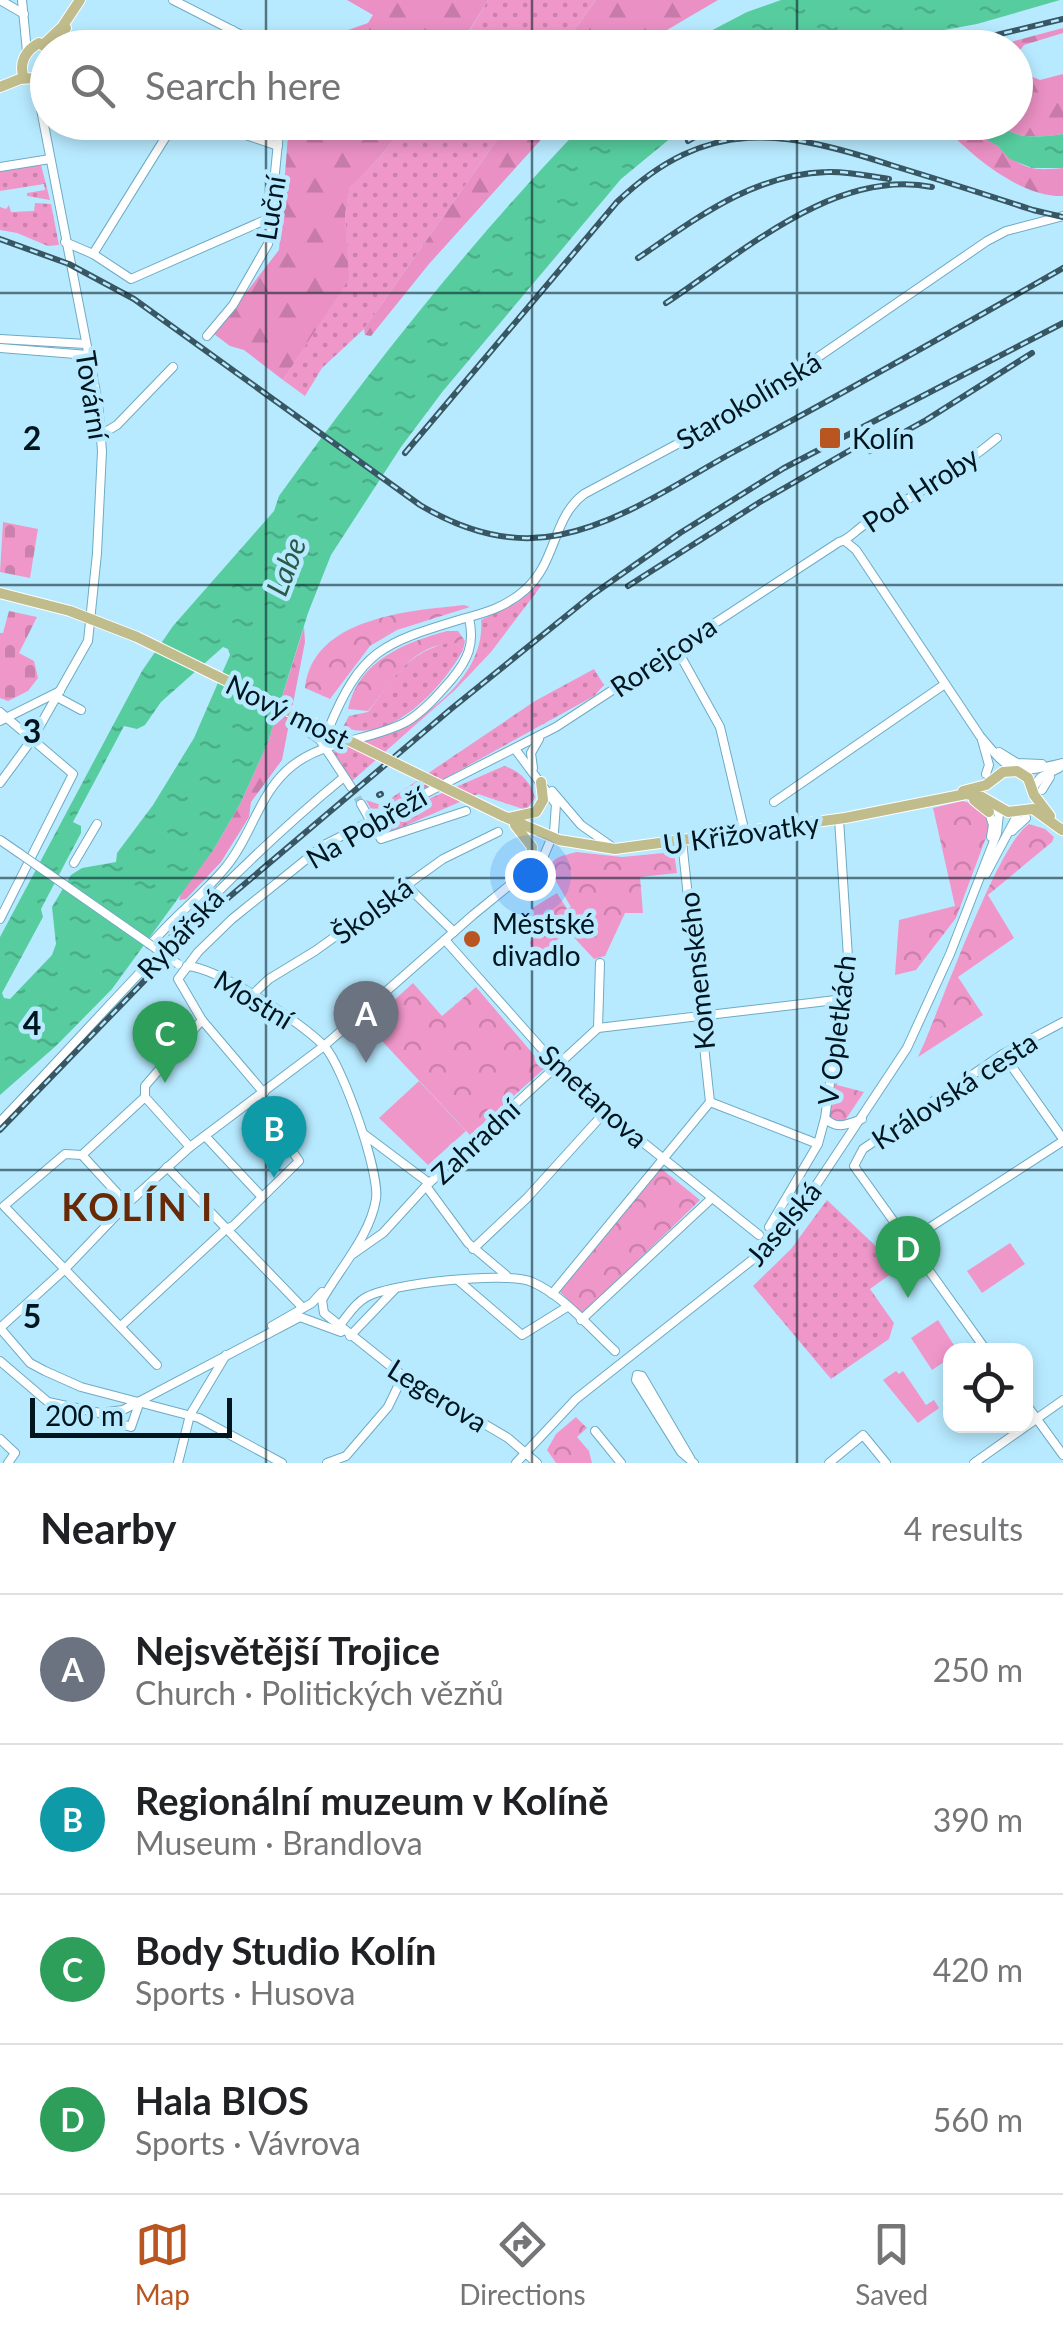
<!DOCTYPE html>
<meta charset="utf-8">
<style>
body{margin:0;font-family:Lato,sans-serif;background:#f6f6f6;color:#202124}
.controls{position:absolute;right:30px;bottom:30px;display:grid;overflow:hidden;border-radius:20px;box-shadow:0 5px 15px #0003}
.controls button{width:90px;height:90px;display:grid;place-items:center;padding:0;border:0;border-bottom:2px solid #e0e0e0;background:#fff;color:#202124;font:50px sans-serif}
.scale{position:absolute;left:30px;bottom:25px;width:202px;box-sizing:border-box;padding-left:10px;border:5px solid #00161f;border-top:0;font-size:28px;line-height:35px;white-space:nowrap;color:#00161f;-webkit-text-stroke:8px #b8eaff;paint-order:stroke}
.you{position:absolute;left:530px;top:875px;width:35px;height:35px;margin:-25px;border:8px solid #fff;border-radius:50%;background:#1a73e8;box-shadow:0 0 0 15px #1a73e833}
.badge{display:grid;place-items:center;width:65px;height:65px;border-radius:50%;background:#b95520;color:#fff;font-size:32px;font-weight:700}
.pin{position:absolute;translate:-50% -82px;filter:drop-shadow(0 2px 5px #0008)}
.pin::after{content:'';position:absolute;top:52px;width:35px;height:30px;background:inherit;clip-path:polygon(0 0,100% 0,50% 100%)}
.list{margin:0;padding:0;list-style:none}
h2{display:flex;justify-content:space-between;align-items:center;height:130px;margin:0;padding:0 40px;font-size:42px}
h2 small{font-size:32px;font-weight:400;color:#757577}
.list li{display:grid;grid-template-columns:65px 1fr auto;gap:30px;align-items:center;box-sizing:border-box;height:150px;padding:0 40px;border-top:2px solid #e0e0e0}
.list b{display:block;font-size:38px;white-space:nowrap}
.list p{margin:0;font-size:32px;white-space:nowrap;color:#757577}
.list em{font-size:32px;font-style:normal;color:#757577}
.icon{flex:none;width:55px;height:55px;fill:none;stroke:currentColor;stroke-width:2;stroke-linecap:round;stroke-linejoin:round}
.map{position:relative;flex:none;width:1063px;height:1463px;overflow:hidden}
.search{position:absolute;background:#fff;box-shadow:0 5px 15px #0003;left:30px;right:30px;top:30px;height:110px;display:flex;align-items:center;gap:25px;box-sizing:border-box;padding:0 35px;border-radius:55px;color:#757577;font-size:38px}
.sheet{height:730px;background:#fff}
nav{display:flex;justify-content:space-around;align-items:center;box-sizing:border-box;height:140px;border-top:2px solid #e0e0e0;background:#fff;font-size:28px;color:#757577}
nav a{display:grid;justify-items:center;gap:5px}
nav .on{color:#b95520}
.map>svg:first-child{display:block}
.grass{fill:url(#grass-dots)}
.forest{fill:url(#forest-firs)}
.cemetery{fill:url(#cemetery-stones)}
.park{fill:url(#park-crowns)}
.garden{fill:#f097ca}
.water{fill:url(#water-ripples);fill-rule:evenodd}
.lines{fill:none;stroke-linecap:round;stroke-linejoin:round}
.minor-tunnel{stroke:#9ccadd;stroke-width:8;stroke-dasharray:8 4;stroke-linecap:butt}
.minor-casing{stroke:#6dabc4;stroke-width:10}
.major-casing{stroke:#fff;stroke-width:12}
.minor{stroke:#fff;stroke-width:8}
.major{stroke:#c0bc8b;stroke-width:10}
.rail-casing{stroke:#385763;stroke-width:6}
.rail{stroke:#b8eaff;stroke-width:2.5;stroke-dasharray:8;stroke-linecap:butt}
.minor-bridge-casing{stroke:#6dabc4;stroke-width:10;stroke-linecap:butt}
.major-bridge-casing{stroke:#fff;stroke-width:12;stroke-linecap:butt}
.minor-bridge{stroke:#fff;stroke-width:8}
.major-bridge{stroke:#c0bc8b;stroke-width:10}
.grid{fill:none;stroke:#00161f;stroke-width:2.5;stroke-opacity:0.55}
.poi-dot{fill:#b95520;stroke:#b8eaff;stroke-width:4}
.labels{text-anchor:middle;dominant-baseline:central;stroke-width:9;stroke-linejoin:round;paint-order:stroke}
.street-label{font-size:28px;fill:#00161f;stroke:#b8eaff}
.poi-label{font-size:28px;fill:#00161f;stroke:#b8eaff;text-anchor:start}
.water-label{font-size:30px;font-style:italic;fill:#2b5b48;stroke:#b8eaff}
.district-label{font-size:38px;font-weight:bold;letter-spacing:2.5px;fill:#682906;stroke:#b8eaff}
.grid-label{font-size:32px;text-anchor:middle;font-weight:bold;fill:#00161f;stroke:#b8eaff;stroke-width:9;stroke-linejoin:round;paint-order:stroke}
</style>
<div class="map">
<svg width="1063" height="1463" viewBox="0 0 1063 1463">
<defs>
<pattern id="grass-dots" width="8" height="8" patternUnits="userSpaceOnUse" patternTransform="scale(2.5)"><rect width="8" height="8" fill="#f097ca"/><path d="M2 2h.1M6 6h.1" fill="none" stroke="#cc81ad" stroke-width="1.8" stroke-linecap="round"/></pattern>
<pattern id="forest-firs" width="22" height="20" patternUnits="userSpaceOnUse" patternTransform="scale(2.5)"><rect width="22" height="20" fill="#ea90c4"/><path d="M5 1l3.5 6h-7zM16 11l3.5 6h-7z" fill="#c77ba8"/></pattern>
<pattern id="cemetery-stones" width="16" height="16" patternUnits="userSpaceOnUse" patternTransform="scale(2.5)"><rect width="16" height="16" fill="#f097ca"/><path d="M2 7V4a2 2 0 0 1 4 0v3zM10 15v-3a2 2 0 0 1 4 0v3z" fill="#cc81ad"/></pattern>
<pattern id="park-crowns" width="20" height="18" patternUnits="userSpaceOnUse" patternTransform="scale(2.5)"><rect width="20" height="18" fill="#f097ca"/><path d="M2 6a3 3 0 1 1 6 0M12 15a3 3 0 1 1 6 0" fill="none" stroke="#cc81ad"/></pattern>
<pattern id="water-ripples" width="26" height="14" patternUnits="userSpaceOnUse" patternTransform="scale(2.5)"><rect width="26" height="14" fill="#57cd9f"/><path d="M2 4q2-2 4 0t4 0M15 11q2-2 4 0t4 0" fill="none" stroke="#4aaf88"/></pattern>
</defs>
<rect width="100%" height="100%" fill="#b8eaff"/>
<g class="grass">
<path d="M488,0h108l-34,47 -103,1z"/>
<path d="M407,123h102l-145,206 -42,39 -17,28 -22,-16 65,-101 -3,-65 5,-28 28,-27z"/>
<path d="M41,165l9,35 -23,-4v-3l18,-3 -1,-6 -44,7v-20z"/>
<path d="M35,203l16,1 8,41 -11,1 -31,-13 -17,-3v-23l6,2 3,-4 2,7 23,-1z"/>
<path d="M538,584l3,2 -50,66 -36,38 -103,91 -18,-24v-6c12,-10 30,-9 45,-14 46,-16 107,-62 102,-117l37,-18z"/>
<path d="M445,643h11l7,7c-20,37 -73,96 -120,77l6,-11 19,-4c25,-32 34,-55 77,-69z"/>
<path d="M594,669l10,16 -10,11 -170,94 -40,18 -13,1 -5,-9 15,5 154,-104z"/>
<path d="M504,766c15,4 28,17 31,32l-9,12 -48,-16 -87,38 -10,-4 4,-10z"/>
<path d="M827,1200l72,68 -29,21 24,34 -5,16 -58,40 -78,-93 38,-37z"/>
</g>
<g class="forest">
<path d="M347,0h141l-29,47h-159l68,-24 5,-8z"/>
<path d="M596,0h122l-80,47h-76z"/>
<path d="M1063,28v5l-39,12 -7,9 6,19 17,7 23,-6v60c-21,3 -49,7 -63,-11l16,-1v-74l-15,-1 13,-6z"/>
<path d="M289,123h118l-29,36 -28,28 -5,27 4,65 -66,101 -39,-30 -14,-4 -16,-12 65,-84z"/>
<path d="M509,123h47l-127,141 -58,72 -6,-1 -1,-6z"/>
<path d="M941,123c20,-1 40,10 57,23 11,9 18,18 33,22 10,2 22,1 32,0v28c-44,1 -94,-42 -122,-73z"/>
<path d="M304,627l1,15 -23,118 -31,42 -2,15 -28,45 -35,37 -7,1 4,-12 31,-39 27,-47 27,-60z"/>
</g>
<g class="cemetery">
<path d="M3,522l35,7 -8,49 -30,-6z"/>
<path d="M9,611l28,6 -18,36 15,8 4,17 -10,13 -20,10 -8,-3v-65h3z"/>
</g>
<g class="park">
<path d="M464,605l6,2 -73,23 -27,16 -40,53 -25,-11c8,-71 104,-77 159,-83z"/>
<path d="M447,631h11l7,10 -2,9 -7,-7c-45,0 -63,39 -88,68l-20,-2c11,-49 56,-66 99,-78z"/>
<path d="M962,801c19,4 24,7 28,26l-34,91 -40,52 -21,5 4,-55 56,-14 -22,-98z"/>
<path d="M1029,824l16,5 9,8 -2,5 -64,53 26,43 -56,39 25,38 -65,42c22,-46 78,-211 111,-233z"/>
<path d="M576,852l46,5 52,-5 3,21 -37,4 3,36h-18l-20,43 -11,3 -26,-28 -22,18 -13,5 -3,-12 11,-10 -15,-20 31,-19 10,16 4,-2 -21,-36c1,-16 15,-15 26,-19z"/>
<path d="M413,983l29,33 34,-29 69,81 -75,67 -103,-110z"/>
<path d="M849,1018l-12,67 27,7 -20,30 -13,-1 -3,-6 17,-95z"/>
<path d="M659,1167l41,33 -117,114 -24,-23z"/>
<path d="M576,1417l11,11 -10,9 12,14 3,12h-36l-9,-13 9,-16z"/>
</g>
<g class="garden">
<path d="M419,1081l47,50 -38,34 -49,-47z"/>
<path d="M1010,1243l15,21 -43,29 -15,-22z"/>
<path d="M938,1320l19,30h-7v8l-18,12 -21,-32z"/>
<path d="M896,1371l3,3 4,-3 23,34 8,-5 5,8 -21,15 -35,-43z"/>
</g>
<g class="water">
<path d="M781,0h279l-83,24 -126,23h-171l67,-35z"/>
<path d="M585,123h104l-68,56 -178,212 -42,56 -70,108 -23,58 -40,129 -27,60 -27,47 -102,140 -55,56 -57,50v-158l142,-266 31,-45 101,-115 5,-15c94,-131 194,-257 306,-373zM223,647l5,2 2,6 -36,83 -41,67 -36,48 -1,9 -34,6 -11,7 -19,32 4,37 -4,11 -42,44 -6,-1 -2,-5 41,-76 -2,-8 40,-76v-7l-8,-4 51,-96 13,3 8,-4 16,-23z"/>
<path d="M956,123h44c14,18 42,14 63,11v34h-31l-22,-9 -12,-13z"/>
</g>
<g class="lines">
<path class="minor-tunnel" d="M351,787l10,17"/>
<g class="minor-casing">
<g id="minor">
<path d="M0,0l24,14"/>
<path d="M22,0l5,52"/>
<path d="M173,0l94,48"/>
<path d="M221,48l11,-18"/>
<path d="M208,122l70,24"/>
<path d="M169,134l32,-12"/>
<path d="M0,167l50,-8"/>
<path d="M65,242l28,12 38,25 141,-62"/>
<path d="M93,254l82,-132"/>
<path d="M207,336l26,-31 35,-61 12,-122"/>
<path d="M0,339l86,5"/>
<path d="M0,348l88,7"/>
<path d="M102,434l15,-9 56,-58"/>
<path d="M845,541l11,9 124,186c33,40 34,38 83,27"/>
<path d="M675,646l45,81 24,102"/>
<path d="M57,697l24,13"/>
<path d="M0,712l73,62 -73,145"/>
<path d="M0,721l60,-30"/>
<path d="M299,725l21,15 31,47"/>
<path d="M328,730c33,-80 54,-87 134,-111 23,-6 44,-12 63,-29 32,-28 27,-72 59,-96l157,-84 246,-169 19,-10 57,-15"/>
<path d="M982,740l7,25 -3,9"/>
<path d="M999,752l18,11 25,1"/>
<path d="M533,768l-2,-15 8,-14"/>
<path d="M0,783l33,-45 55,-97 9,-88 5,-102 -4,-48 -59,-304 1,-25"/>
<path d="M1032,789l9,-12 18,-9"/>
<path d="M1042,790l8,-13"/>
<path d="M552,791l29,34 30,21"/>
<path d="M774,802l171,-118"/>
<path d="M361,804l20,35 85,-28"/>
<path d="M989,812l4,13 -2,12"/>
<path d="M1012,831l14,-13"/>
<path d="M0,840l19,13"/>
<path d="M682,841l28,261"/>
<path d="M74,863l23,-39"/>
<path d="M986,874l33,-62"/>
<path d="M407,886l47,46"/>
<path d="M445,940l96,108 64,64 154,123"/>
<path d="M150,945c23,-28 52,-49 75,-77 27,-32 34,-76 67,-102 32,-26 78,-25 114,-44 17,-10 32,-27 45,-42 17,-20 24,-36 18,-62"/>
<path d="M187,966c31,2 116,57 138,81 18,20 55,126 51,152 -6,37 -36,69 -54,101l2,13 79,63 105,62 29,25"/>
<path d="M251,996l18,-17 46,-28 128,-92 55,-27"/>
<path d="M598,1028l2,-65"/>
<path d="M1003,1054l60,85"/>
<path d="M264,1093l-62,-73 -24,-41 20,-27 34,-33 92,-74 232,-118 283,-185c9,-2 16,-11 25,-17 46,-27 92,-53 133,-87"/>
<path d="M145,1097v-11l57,-66"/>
<path d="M145,1097l45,50"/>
<path d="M710,1102l108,42"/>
<path d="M826,1119c11,11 22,5 36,0"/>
<path d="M0,1122c112,-117 218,-242 344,-345"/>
<path d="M365,1135l64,48"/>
<path d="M206,1137l56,60"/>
<path d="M82,1155l-17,-1 -61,52 153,159"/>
<path d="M167,1167l135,140"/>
<path d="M426,1186l42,57 38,32"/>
<path d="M127,1204l-45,-49 63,-58"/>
<path d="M769,1227l49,-83 7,-26 23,-161 -9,-138"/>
<path d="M909,1241l154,-100"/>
<path d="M473,1249l54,-51 78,-86"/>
<path d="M353,1254l30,-21 43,-47 172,-158 246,-29"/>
<path d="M459,1281l63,54 45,-28"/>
<path d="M552,1294l158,-192"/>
<path d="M581,1320l131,-122"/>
<path d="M121,1326l105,-97 7,-3 66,-65 -43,-62"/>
<path d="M272,1326l40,-23 10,-11"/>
<path d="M339,1326c8,-9 15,-22 26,-28 23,-15 143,-27 167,-16 32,14 58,46 83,69"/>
<path d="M350,1336l45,-47"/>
<path d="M986,1350l-132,-184 9,-17 140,-95 60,-32"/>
<path d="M0,1361l48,41 52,11 23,-3 177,-93 41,15"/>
<path d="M1026,1404l37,51"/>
<path d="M100,1413l8,7 23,7 9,-26"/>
<path d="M595,1431l26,32"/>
<path d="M0,1439l15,14 -7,10"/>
<path d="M690,1458l-48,-82 -5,-1 -1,5 45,72 13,11"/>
<path d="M178,1463l12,-48 36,-60"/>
<path d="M282,1463l-83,-45 -118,-31 -36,-16 -15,-8 -30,-35 64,-58 63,-66 63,-57 134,-101 149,-131 70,-57 11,-26 2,-28 -41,-55"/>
<path d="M327,1463l19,-7 42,-49 15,-31"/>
<path d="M516,1463l60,-64 190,-150 35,-41 106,-160 43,-94 47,-121 2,-19 -5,-10"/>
<path d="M829,1463l34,-28 23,28"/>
<path d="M974,1463l89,-63"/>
</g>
</g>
<g class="major-casing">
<g id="major">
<path d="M44,44l18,-17 18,-27"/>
<path d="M54,48l12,-20"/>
<path d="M24,78c-6,-15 2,-28 15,-35l8,5"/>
<path d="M0,87l20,-8 15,-1 13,-17"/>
<path d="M0,593l70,18"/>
<path d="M963,791l23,-6 17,-13 14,-1 11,7 6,17 16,21"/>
<path d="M974,800l15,12"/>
<path d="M503,816l56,24 56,9 230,-31 121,-24 16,3 26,15 25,-3 29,21"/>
<path d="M508,818l28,-6 7,-12 -2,-18"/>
<path d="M515,825l17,22 -1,13 -7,15"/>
</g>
</g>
<use href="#minor" class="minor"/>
<use href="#major" class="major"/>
<g class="rail-casing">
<g id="rail">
<path d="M942,48l121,-29"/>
<path d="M688,141l33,-19"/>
<path d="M0,239l69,25 65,35 286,206c42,25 90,40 139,30 61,-12 117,-51 171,-81 112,-60 223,-123 333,-186"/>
<path d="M638,258c59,-40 115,-84 189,-86 20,-1 42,4 62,7"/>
<path d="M666,303c76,-50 169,-135 266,-116"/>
<path d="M870,451l56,-31 106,-67"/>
<path d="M405,453l212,-251c91,-87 167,-72 277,-36 46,14 93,29 139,44l30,7"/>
<path d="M628,586l132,-84 120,-69"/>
<path d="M379,795l2,-1"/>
<path d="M0,1130l208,-215 243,-206 141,-114 88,-62 104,-65 279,-145"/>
</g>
</g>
<use href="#rail" class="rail"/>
<g class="minor-bridge-casing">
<path id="minor-bridge" d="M19,853l159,111"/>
</g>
<g class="major-bridge-casing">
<path id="major-bridge" d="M70,611l67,26 366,179"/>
</g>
<use href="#minor-bridge" class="minor-bridge"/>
<use href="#major-bridge" class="major-bridge"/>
</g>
<path class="grid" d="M266,0v48M532,0v48M797,0v48M266,122v1341M532,122v1341M797,122v1341M0,293h1063M0,585h1063M0,878h1063M0,1170h1063"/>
<g class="poi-dot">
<rect x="818" y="426" width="24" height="24" rx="5"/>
<circle cx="472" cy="939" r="10"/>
</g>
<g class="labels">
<g class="street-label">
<text transform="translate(270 208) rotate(-81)">Luční</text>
<text transform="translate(93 395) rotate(81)">Tovární</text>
<text transform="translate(748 400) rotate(-31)">Starokolínská</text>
<text transform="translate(920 489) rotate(-33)">Pod Hroby</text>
<text transform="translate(663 656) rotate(-34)">Rorejcova</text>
<text transform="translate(288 711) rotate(26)">Nový most</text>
<text transform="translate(366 827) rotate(-30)">Na Pobřeží</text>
<text transform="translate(741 833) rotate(-8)">U Křižovatky</text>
<text transform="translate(372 910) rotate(-36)">Školská</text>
<text transform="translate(180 933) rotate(-47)">Rybářská</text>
<text transform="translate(696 971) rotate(-96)">Komenského</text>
<text transform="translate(254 999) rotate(31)">Mostní</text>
<text transform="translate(836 1030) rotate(-83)">V Opletkách</text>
<text transform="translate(954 1090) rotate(-33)">Královská cesta</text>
<text transform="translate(594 1096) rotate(43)">Smetanova</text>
<text transform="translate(475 1141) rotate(-43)">Zahradní</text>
<text transform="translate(783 1223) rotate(-50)">Jaselská</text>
<text transform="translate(438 1395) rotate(32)">Legerova</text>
</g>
<g class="poi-label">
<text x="852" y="438">Kolín</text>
<text x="492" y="923">Městské<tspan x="492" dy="32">divadlo</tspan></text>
</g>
<g class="water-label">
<text transform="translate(285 566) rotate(-69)">Labe</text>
</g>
<g class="district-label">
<text x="138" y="1206">KOLÍN I</text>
</g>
</g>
<g class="grid-label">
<text x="32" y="450">2</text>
<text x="32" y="743">3</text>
<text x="32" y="1035">4</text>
<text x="32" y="1328">5</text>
</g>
</svg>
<div class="controls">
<button><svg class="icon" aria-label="locate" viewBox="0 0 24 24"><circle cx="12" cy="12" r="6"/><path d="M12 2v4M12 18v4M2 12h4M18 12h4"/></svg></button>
</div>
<div class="scale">200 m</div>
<div class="you"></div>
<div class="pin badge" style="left:366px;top:1063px;background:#6b7280">A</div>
<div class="pin badge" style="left:274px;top:1178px;background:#0f9aa8">B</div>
<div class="pin badge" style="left:165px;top:1083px;background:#2e9e5b">C</div>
<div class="pin badge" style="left:908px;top:1298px;background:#2e9e5b">D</div>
<div class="search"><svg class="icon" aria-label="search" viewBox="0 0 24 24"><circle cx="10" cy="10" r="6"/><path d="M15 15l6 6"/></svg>Search here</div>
</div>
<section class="sheet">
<h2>Nearby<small>4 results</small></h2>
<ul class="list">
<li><span class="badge" style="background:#6b7280">A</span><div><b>Nejsvětější Trojice</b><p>Church · Politických vězňů</p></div><em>250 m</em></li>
<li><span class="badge" style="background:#0f9aa8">B</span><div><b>Regionální muzeum v Kolíně</b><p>Museum · Brandlova</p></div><em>390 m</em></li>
<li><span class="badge" style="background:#2e9e5b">C</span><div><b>Body Studio Kolín</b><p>Sports · Husova</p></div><em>420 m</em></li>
<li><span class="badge" style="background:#2e9e5b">D</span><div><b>Hala BIOS</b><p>Sports · Vávrova</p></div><em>560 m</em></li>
</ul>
</section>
<nav>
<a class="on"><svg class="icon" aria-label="map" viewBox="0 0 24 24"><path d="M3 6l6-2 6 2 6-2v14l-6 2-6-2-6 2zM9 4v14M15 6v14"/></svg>Map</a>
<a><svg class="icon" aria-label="directions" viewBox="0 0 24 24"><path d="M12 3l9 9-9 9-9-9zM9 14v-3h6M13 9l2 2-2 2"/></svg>Directions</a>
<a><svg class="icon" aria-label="saved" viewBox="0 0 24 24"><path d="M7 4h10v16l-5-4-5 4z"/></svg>Saved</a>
</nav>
